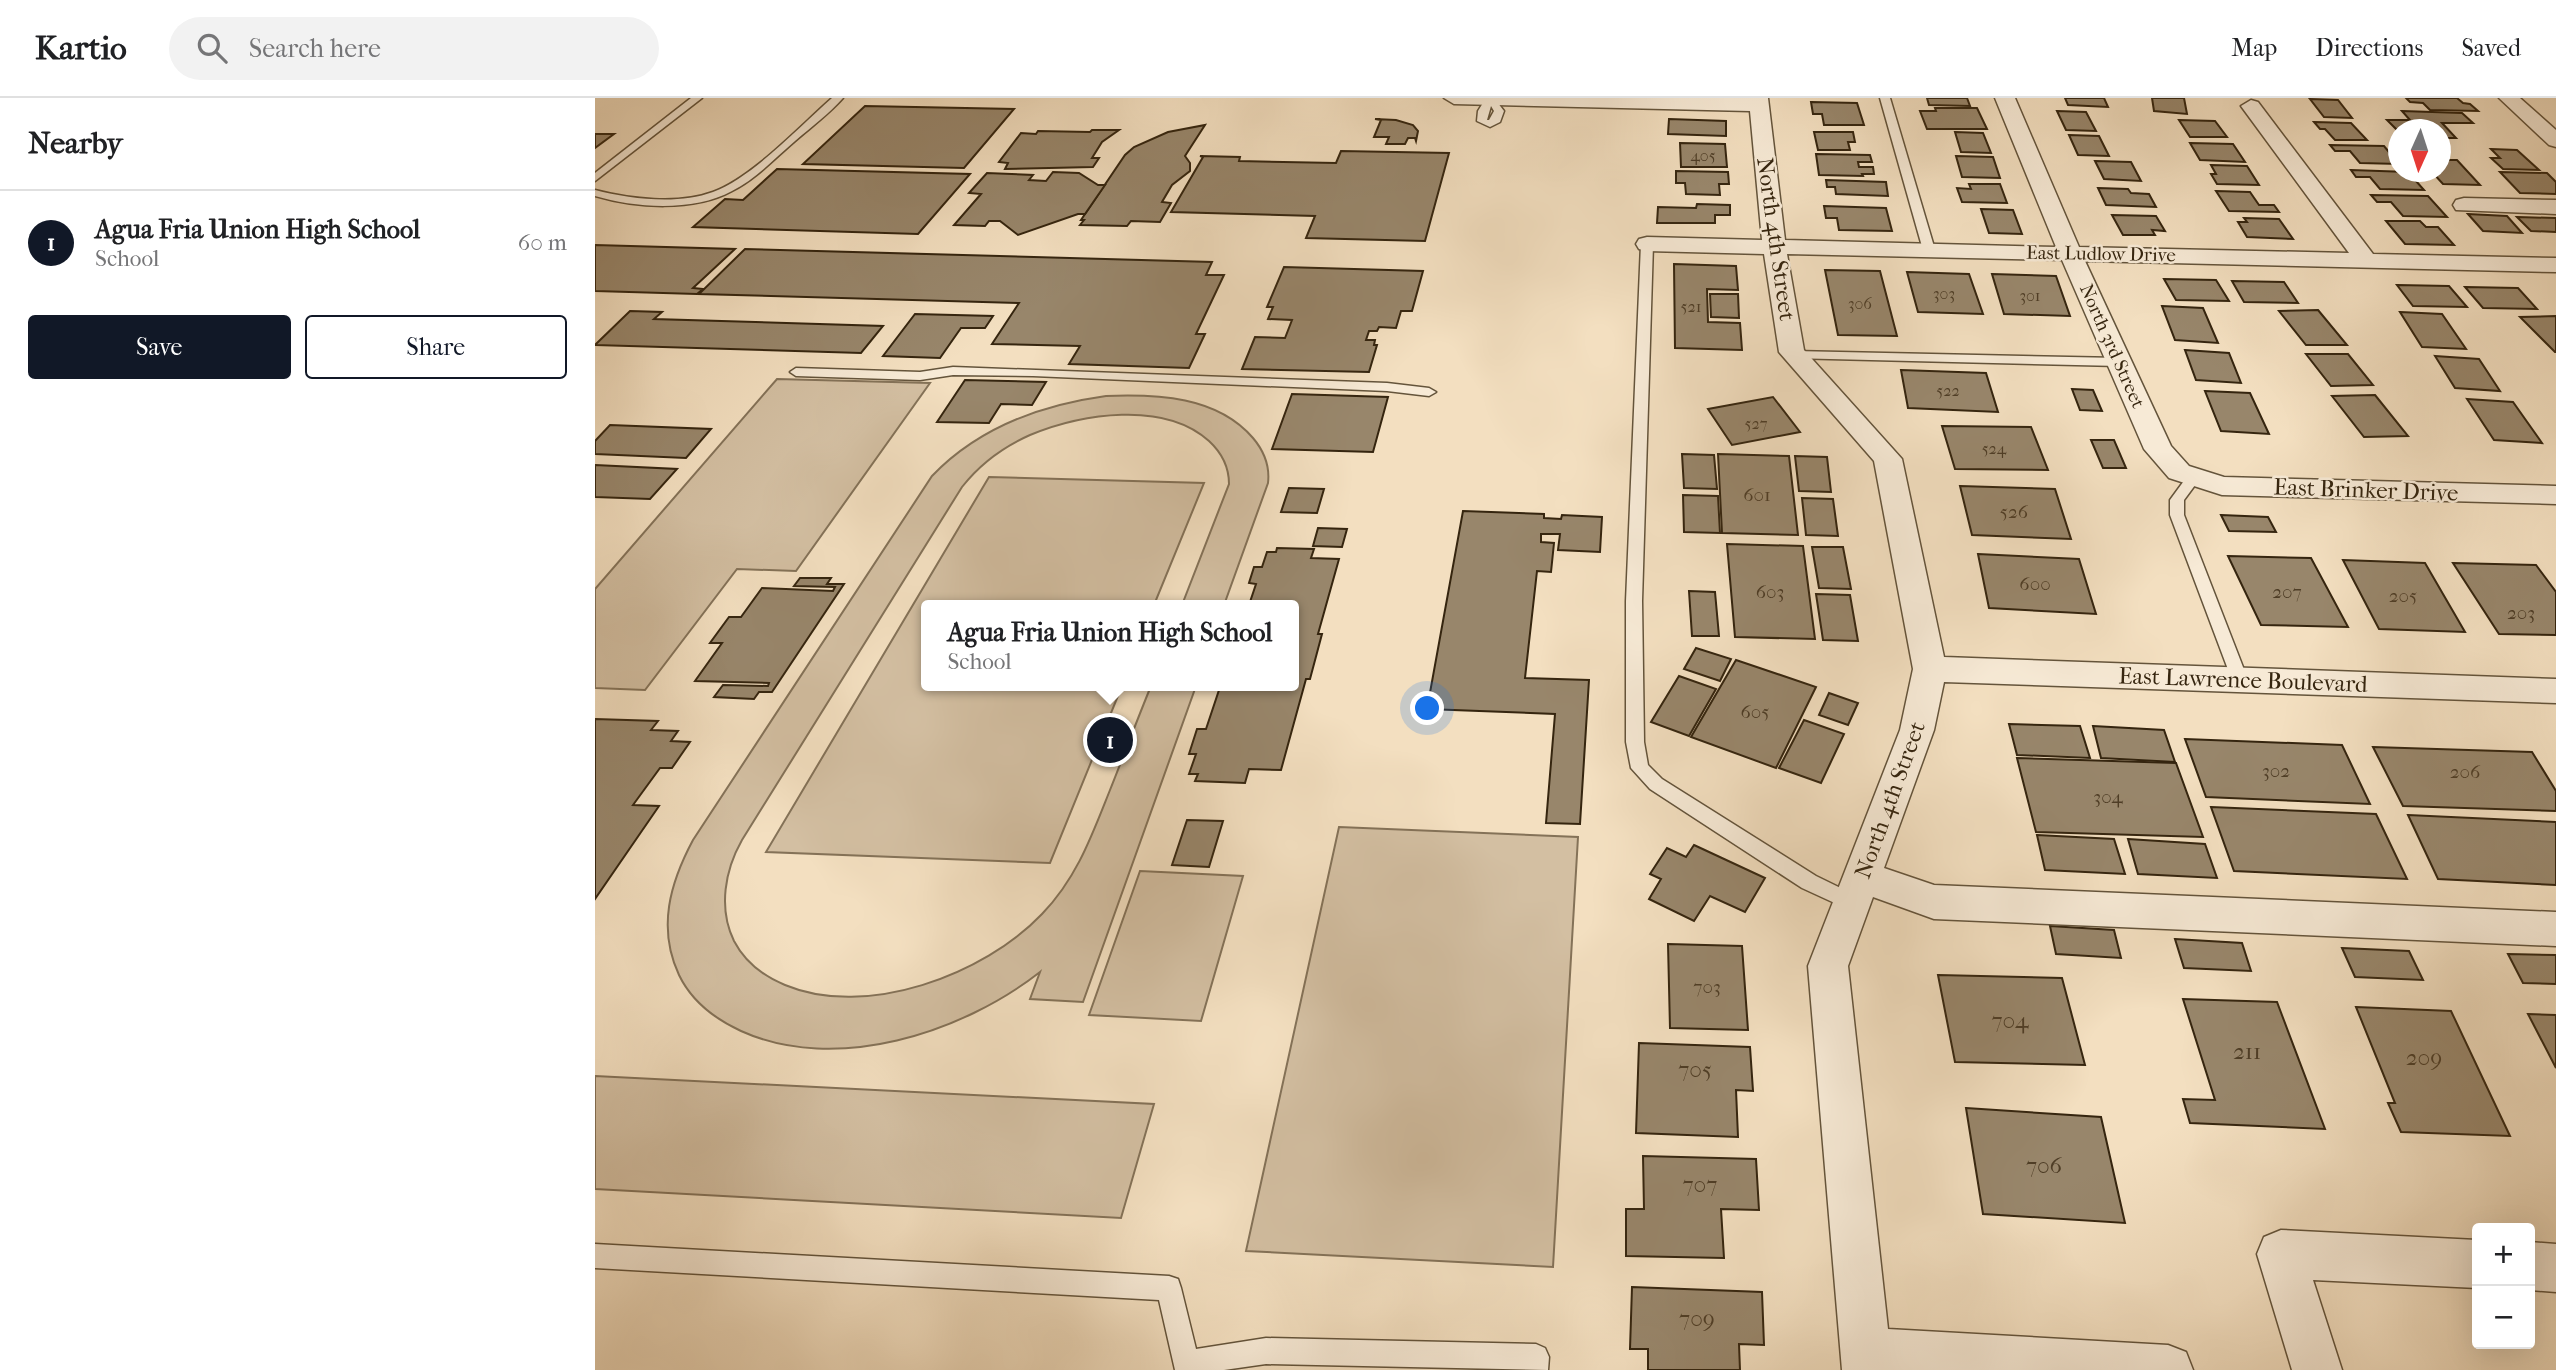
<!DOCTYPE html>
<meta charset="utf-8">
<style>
body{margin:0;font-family:"IM FELL French Canon",serif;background:#f2f2f2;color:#202124}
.controls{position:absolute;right:21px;bottom:21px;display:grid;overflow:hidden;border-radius:7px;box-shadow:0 7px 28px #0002}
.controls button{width:63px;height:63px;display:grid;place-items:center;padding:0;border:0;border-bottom:2px solid #e0e0e0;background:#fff;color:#202124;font:35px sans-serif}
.compass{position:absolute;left:1793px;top:21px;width:63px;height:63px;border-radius:50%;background:#fff;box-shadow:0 7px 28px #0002;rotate:183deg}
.you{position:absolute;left:833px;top:611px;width:24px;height:24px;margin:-18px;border:5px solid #fff;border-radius:50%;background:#1a73e8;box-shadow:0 0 0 10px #1a73e833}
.badge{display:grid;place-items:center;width:46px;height:46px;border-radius:50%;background:#111827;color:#fff;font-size:23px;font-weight:700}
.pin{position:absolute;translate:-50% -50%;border:4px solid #fff;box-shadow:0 2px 7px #0006}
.popup{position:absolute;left:326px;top:502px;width:378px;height:91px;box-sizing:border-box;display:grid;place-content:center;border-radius:7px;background:#fff;filter:drop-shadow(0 2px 5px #0005);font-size:23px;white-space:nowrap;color:#757577}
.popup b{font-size:26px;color:#202124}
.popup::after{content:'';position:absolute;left:50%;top:100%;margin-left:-14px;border:14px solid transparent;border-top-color:#fff}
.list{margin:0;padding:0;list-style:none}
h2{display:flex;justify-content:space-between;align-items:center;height:91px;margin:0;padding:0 28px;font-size:30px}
h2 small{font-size:23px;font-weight:400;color:#757577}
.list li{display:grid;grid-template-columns:46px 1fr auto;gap:21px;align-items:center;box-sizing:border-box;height:105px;padding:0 28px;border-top:2px solid #e0e0e0}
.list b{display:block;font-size:26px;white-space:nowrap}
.list p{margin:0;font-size:23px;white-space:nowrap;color:#757577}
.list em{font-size:23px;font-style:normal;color:#757577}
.actions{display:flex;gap:14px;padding:21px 28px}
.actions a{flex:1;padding:16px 0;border:2px solid #111827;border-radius:7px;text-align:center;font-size:24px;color:#111827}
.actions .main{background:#111827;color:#fff}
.icon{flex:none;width:38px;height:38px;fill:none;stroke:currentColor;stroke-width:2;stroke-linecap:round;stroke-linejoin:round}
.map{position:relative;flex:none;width:1961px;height:1272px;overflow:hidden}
header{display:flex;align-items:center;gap:42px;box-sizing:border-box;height:98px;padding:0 35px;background:#fff;border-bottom:2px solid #e0e0e0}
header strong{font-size:33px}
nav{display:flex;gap:38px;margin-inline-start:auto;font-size:24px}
.search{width:490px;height:63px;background:#f2f2f2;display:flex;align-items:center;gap:18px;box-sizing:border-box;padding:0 24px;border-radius:38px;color:#757577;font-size:26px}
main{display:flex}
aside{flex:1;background:#fff}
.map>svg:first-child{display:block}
.green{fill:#d3bfa2;stroke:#847258;stroke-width:2}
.building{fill:#98866b;stroke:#35250f;stroke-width:2}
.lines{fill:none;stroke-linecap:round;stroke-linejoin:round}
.lane-casing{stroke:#64543b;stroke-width:3}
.street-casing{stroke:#64543b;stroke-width:3}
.lane{fill:#f7ead6;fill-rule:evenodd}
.street{fill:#f7ead6;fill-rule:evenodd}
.labels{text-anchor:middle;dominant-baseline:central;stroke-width:5;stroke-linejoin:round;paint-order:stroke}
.far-number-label{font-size:16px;fill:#4e3d26}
.far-street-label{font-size:19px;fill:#35250f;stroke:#f7ead6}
.number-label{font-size:19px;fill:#4e3d26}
.street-label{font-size:23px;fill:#35250f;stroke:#f7ead6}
.near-number-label{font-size:23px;fill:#4e3d26}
</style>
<header>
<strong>Kartio</strong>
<div class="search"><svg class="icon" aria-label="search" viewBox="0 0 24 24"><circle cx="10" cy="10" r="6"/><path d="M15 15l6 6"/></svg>Search here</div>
<nav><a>Map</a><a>Directions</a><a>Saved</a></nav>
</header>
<main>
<aside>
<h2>Nearby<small></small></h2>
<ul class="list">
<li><span class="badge">1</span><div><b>Agua Fria Union High School</b><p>School</p></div><em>60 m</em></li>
</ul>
<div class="actions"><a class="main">Save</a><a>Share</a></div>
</aside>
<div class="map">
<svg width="1961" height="1272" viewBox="0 0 1961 1272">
<rect width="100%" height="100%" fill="#f3dfc0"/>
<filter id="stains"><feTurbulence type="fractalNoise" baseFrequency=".00286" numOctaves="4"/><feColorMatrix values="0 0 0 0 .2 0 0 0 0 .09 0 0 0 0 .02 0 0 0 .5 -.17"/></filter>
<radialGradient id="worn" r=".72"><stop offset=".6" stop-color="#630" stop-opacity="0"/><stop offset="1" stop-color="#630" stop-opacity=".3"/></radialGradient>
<g class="green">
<path d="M182,281l153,4 -134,188 -59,-2 -92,121 -50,-2v-99z"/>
<path d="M511,298c51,-2 111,0 147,42 11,13 17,28 15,45l-44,122h-42l47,-121c0,-18 -7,-31 -20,-43 -45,-41 -128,-27 -179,-6 -27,12 -50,29 -68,52l-220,353c-17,30 -24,68 -8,101 11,21 29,35 51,44 81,34 199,-10 257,-71 35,-36 50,-79 68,-124 14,-35 27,-70 41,-104h45l-113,316 -53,-3 10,-27c-78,61 -204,102 -299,59 -26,-12 -49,-29 -62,-56 -22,-47 -9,-92 14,-135l239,-364c47,-49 108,-71 174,-80z"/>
<path d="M394,379l215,6 -50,122h-228v81h196l-72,177 -284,-11z"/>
<path d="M744,729l239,10 -25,430 -307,-16z"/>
<path d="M545,773l103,5 -42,145 -112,-6z"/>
<path d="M0,978l559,28 -33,114 -526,-29z"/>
</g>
<g class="building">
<path d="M1332,0h40l3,8 -41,-1z"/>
<path d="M1470,0h39l4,9 -40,-2z"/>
<path d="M1557,0h32l3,16 -33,-3z"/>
<path d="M1811,0h51l6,5 7,1 8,7 -48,-1 -7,-7 -13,-1z"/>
<path d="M1715,1l28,1 14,18 -28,-1z"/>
<path d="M1216,4l46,1 7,22h-40l-2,-11h-9z"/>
<path d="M270,8l149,3 -50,59 -161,-4z"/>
<path d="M1340,10h42l10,21h-60l-7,-18h16z"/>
<path d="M1462,13l29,1 10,19 -30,-1z"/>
<path d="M1807,13l60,2 11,10h-31l14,15h-15v-8h-42v2l-12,-12h23z"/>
<path d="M780,21l21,1 17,5 5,6 -2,10 -1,-3h-7l-3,6h-19l3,-7h-15l7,-17z"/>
<path d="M1074,21l57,2v15l-58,-2z"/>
<path d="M1584,22l36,1 12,16h-37z"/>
<path d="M1719,24l37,1 16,17h-32l-10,-11h-5z"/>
<path d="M610,27l-20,31 5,7v8l-18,14 -10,17 9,1 -11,19 -29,-1 -4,5 -47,-1 4,-5h-3l44,-65 9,-8 34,-15z"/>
<path d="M497,32h27l-17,12 -10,16h7l-6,9 -88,2 3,-6 -9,-1 22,-29 15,1 2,-3 52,1z"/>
<path d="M1219,34h39l2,10h-7l2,8h-32z"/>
<path d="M1360,34l28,1 8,20 -30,-1z"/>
<path d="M0,36h19l-19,14z"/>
<path d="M1474,37l30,1 10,20 -31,-1z"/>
<path d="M1085,45l45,1 2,23h-46z"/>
<path d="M1595,45l43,1 12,18 -45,-2z"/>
<path d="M1735,47l54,1 15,18 -39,-1 -10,-12h-15z"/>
<path d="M1896,51l26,1 22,20 -36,-1 -12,-11h9z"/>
<path d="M746,53l108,2 -24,88 -119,-3 9,-22 -144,-4 32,-55 -3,-1 40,1 -1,4 97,2z"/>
<path d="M1221,56l54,1 2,7h-14l1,5h14l1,7h-12l1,2 -44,-1z"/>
<path d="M1361,58l37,1 7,21 -38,-1z"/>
<path d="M1846,62h16l23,25 -37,-1 -11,-12h9z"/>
<path d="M1500,63l36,1 10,19 -37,-2z"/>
<path d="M1616,67l36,1 12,19 -42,-1 -6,-10h5z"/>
<path d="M182,71l193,5 -52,60 -225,-7 32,-28 18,1z"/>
<path d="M1756,72l57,2 16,18 -44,-1 -10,-12h-14z"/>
<path d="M1081,73l52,1 1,12h-10l1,11 -34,-1 -1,-11h-9z"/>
<path d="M458,74l26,1 19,12h7l-20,29h-7l-60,21 -18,-14h-11l-4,5 -31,-1 27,-31 -12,-1 18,-20 46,2 -4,5 17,1z"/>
<path d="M1905,74l47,1 9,9v12l-36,-1z"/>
<path d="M1231,82l60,2 2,14 -52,-2 -1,-7h-8z"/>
<path d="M1374,86h31l7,19 -45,-1 -5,-14 14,1z"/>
<path d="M1503,90l30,1 3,4 18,1 7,13 -50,-2z"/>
<path d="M1621,93l34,1 9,13h15l5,7 -50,-1z"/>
<path d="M1776,97l57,1 19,21 -44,-1 -12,-14h-14z"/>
<path d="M1102,106l33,1v10h-15v8h-58l1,-16 38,1z"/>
<path d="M1229,108l62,2 6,23 -53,-1 -2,-12h-11z"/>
<path d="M1386,111l32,1 9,24 -33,-1z"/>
<path d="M1873,116l39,2 15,17 -39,-2z"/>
<path d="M1517,117l44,1 9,15 -13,-1 3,5h-32z"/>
<path d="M1922,119l39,1v14l-25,-1z"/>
<path d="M1649,120l35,1 14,20 -46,-2 -9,-15h9z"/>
<path d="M1791,123h34l6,6h12l16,18 -49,-1z"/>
<path d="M0,147l140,4 -42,39 10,1 -6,5 -102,-3z"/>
<path d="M150,151l467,13 -6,13h18l-28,59h9l-16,34 -120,-4 11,-18 -88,-2 27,-41 -320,-9z"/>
<path d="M1079,166l62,2 2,24 -31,-1 1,33 32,1 2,27 -67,-2z"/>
<path d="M689,169l139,4 -11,40h-11l-5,17 -17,-1 -2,4h-8l-3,9h9l-1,5h3l-8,27 -127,-3 13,-32 30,1 7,-18 -24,-1 5,-12h-6z"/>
<path d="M1230,172l55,1 17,65 -59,-1z"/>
<path d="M1312,174l62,2 14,40 -65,-2z"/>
<path d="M1397,176l64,2 14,40 -66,-2z"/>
<path d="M1569,181l52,1 13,21 -53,-1z"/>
<path d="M1637,183l52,1 14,21 -54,-1z"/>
<path d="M1802,187l52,1 18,21 -54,-1z"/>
<path d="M1870,189l53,1 19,21 -54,-1z"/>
<path d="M1115,196h28l1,24 -28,-1z"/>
<path d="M1567,208l41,2 15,35 -43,-3z"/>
<path d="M1723,212l29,35h-41l-27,-34z"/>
<path d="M35,213l32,1 -8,7 229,7 -22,27 -266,-8z"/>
<path d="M1805,214l42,2 24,35 -44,-2z"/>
<path d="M320,216l78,2 -8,12h-24l-21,30 -57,-2z"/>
<path d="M1961,218v36h-1l-35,-35z"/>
<path d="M1590,252l44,3 12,30 -45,-3z"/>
<path d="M1711,256h42l25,31 -42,1z"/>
<path d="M1840,258l44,3 21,32 -45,-3z"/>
<path d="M1306,272l85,3 12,39 -90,-4z"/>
<path d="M370,282l81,2 -14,23 -31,-1 -12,19 -52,-1z"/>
<path d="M1477,291l21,1 9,21 -22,-1z"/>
<path d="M1610,293l45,2 19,41 -48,-3z"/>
<path d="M697,296l96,3 -15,55 -101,-3z"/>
<path d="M1780,297l33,41 -44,1 -32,-41z"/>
<path d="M1178,299l27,35 -68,13 -24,-36z"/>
<path d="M1872,301l46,3 29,41 -48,-3z"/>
<path d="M15,327l101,4 -25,29 -91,-4v-13z"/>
<path d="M1347,328l89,1 17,43 -93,-1z"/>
<path d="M1496,342h23l12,28h-23z"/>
<path d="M1087,356l32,1 3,34 -33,-1z"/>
<path d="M1123,356l71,2 9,79 -76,-2z"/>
<path d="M1200,358l32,1 4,35 -32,-1z"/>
<path d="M0,367l82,4 -27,30 -55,-2z"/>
<path d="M1365,388l95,3 16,50 -99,-4z"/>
<path d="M694,390l35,1 -7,24 -36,-1z"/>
<path d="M1088,397l35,1 2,37 -36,-1z"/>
<path d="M1207,400l31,1 5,37 -32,-1z"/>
<path d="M868,413l81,3v4l17,1 1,-4 40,2 -2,35 -42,-2 2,-16h-19v8l13,1 -3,29 -14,-1 -12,107 64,2 -9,144 -34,-1 9,-109 -128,-5z"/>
<path d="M1626,417l47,2 8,15 -47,-1z"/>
<path d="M723,430l29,1 -5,18 -29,-1z"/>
<path d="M1132,446l76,2 12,93 -80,-2z"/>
<path d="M1217,449h31l8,42 -32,-1z"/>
<path d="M682,450l37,1 -3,9 28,1 -21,75h4l-12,45h-4l-25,91 -32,-1 -4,14 -50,-2 3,-7h-9l7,-20h-7l8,-25h9l13,-39 -8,-1 2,-3h81v-81h-45l7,-21 -7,-1 5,-16h8l5,-15h9z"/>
<path d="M1383,456l101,5 17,55 -107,-6z"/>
<path d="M1633,458l83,2 37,69 -87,-2z"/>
<path d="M1748,462l82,3 40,69 -86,-3z"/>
<path d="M1858,465l83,2 20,27v43l-57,-1z"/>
<path d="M205,480h31l-4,6h17l-72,108h-13l-5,7 -40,-2 9,-12 45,1 1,-3 -74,-2 27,-38h-12l19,-26h12l21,-29 71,3 2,-4 -41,-1z"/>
<path d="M1094,493l26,1 4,44h-27z"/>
<path d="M1221,496l34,1 8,46 -35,-1z"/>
<path d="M1101,550l35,11 -11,22 -36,-12z"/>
<path d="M1141,562l80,27 -40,81 -85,-31z"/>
<path d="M1084,578l37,13 -27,47 -38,-14z"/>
<path d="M1234,595l29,10 -10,22 -29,-10z"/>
<path d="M0,621l63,2 -7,9 27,1 -7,10 19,1 -18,26h-12l-27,37 26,1 -64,93z"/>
<path d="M1209,622l40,14 -23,49 -42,-15z"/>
<path d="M1414,626l71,2 10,32 -73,-3z"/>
<path d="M1498,628l71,4 11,32 -74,-4z"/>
<path d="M1590,641l157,6 28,59 -164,-7z"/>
<path d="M1778,649l159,5 24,39v20l-153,-5z"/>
<path d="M1422,660l159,5 27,74 -167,-5z"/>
<path d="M1616,709l165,7 31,65 -173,-8z"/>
<path d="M1813,717l148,7v63l-118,-6z"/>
<path d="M592,722l36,1 -14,46 -37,-2z"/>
<path d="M1442,737l77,4 11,35 -80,-4z"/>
<path d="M1533,741l77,5 12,34 -79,-4z"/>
<path d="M1099,747l71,33 -20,34 -35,-16 -16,25 -45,-22 12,-20 -11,-5 17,-26 19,9z"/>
<path d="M1455,828l64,4 7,28 -65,-4z"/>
<path d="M1580,841l67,4 9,28 -67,-3z"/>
<path d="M1073,846l74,2 6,84 -78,-2z"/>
<path d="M1747,850l67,3 14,29 -68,-3z"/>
<path d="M1913,856l48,1v29l-33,-1z"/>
<path d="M1343,877l124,3 23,87 -130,-3z"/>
<path d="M1588,901l94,3 48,127 -135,-6 -7,-24 32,1z"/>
<path d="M1761,909l95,4 59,125 -109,-4 -13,-29h7z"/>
<path d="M1933,916l28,1v53z"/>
<path d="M1044,945l111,4 3,44 -17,-1 2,47 -102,-4z"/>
<path d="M1371,1010l135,9 24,106 -142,-9z"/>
<path d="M1048,1058l113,3 3,51 -38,-1 3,49 -98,-2v-47h18z"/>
<path d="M1037,1189l130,5 2,53 -25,-1 1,26h-92v-21h-18z"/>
</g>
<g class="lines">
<g class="lane-casing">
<g id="lane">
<path d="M96,0h11l-107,83v-8z"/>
<path d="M237,0h11c-14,16 -32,29 -48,43 -20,17 -39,38 -63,50 -38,21 -97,17 -137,5v-6c35,9 83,15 118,2 40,-15 87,-66 119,-94z"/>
<path d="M891,0h8l10,13 -4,11 -10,5 -13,-6 1,-10zM896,8l3,5 -5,9h-2z"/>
<path d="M1285,0h10l45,152 -2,2 -10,-2z"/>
<path d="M1052,143l6,3 -11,357 2,141 4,23 14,14 154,97 43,21 3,6 -3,6 -7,2 -50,-23 -152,-99 -19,-21 -5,-26v-141l15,-357z"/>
<path d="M1199,253l325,7 6,4 -6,4 -330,-8 -1,-3z"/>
<path d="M358,269l434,16 42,5 7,4 -7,4 -42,-5 -354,-15 -80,-1 -33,5 -124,-4 -6,-4 6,-4 124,4z"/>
<path d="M1599,375l7,4 -17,23v15l64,165 -8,6 -8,-6 -62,-165v-15l19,-26z"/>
<path d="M0,1146l574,32 9,3 3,9 15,61 70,-11 270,6 9,4 4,9 -1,13 -282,-6 -42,6h-49l-16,-70 -564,-32z"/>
</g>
</g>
<g class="street-casing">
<g id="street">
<path d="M849,0h324l17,142 271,7 -61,-149h20l64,149 270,6 -108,-147 10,-6 7,2 115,152 183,4v14l-471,-11 86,185 18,20 35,11 332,9v18l-334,-9 -53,-17 -25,-29 -82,-189 -275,-6 17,96 98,109 42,198 612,22v24l-612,-21 -10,48 -50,138 50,17 622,27v34l-622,-27 -61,-22 -25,69 40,363 280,16 18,7 7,18h-351l-34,-404 92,-236 13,-61 -39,-208 -95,-109 -15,-98 -117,-3 -8,-2 -3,-5 3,-5 8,-2 115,3 -12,-129 -296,-7z"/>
<path d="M1904,0h21l36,32v17l-7,-2z"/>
<path d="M1869,100l92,2v14l-100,-4 -3,-5 3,-5z"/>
<path d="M1686,1132l196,10v48l-164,-8 29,90h-50l-35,-116 7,-17z"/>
<path d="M1935,1144l26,2v48l-26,-2z"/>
</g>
</g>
<use href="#lane" class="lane"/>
<use href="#street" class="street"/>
</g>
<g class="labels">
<g class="far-number-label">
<text x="1108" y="57">405</text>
<text x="1349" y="195">303</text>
<text x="1435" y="197">301</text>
<text x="1265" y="205">306</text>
<text x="1096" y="208">521</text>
<text x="1353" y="292">522</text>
<text x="1161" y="325">527</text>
<text x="1399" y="350">524</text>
</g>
<g class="far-street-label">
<text transform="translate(1506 156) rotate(1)">East Ludlow Drive</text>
<text transform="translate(1517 248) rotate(66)">North 3rd Street</text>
</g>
<g class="number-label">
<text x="1162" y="397">601</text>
<text x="1419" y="414">526</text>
<text x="1440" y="486">600</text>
<text x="1175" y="494">603</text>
<text x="1692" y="494">207</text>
<text x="1808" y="498">205</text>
<text x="1926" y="515">203</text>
<text x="1160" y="614">605</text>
<text x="1681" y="673">302</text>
<text x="1870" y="674">206</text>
<text x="1513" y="699">304</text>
<text x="1112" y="889">703</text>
</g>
<g class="street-label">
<text transform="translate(1181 141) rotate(82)">North 4th Street</text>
<text transform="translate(1771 392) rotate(2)">East Brinker Drive</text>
<text transform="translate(1648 582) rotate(2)">East Lawrence Boulevard</text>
<text transform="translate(1295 702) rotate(-70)">North 4th Street</text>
</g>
<g class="near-number-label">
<text x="1415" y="922">704</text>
<text x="1652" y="953">211</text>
<text x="1829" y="959">209</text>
<text x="1100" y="971">705</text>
<text x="1449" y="1067">706</text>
<text x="1105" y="1086">707</text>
<text x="1102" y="1220">709</text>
</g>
</g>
<rect width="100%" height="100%" filter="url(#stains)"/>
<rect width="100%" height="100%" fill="url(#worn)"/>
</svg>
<div class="controls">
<button>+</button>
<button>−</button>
</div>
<svg class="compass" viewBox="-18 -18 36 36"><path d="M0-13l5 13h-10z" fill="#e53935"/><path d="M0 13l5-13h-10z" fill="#757577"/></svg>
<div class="you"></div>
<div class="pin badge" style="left:515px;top:642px">1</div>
<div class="popup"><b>Agua Fria Union High School</b>School</div>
</div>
</main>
